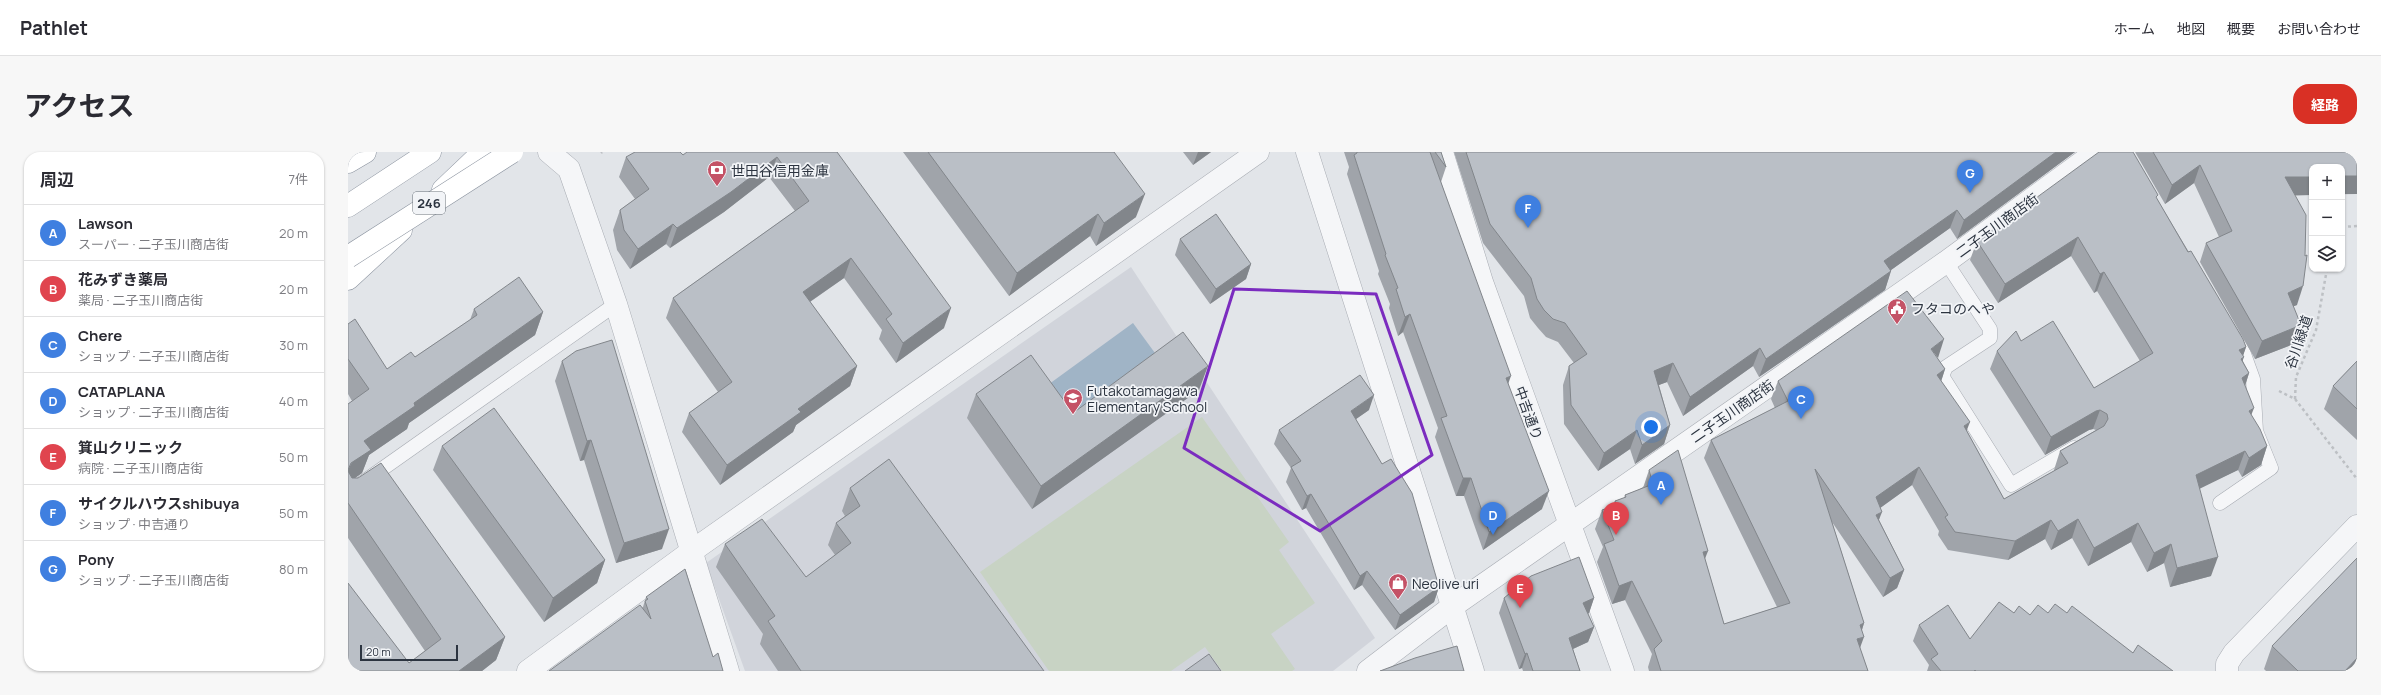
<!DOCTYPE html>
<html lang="ja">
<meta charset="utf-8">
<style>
body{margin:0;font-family:Manrope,"Noto Sans JP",sans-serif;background:#f7f7f7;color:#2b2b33}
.controls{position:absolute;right:12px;top:12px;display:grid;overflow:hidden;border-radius:8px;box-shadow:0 1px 3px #0004}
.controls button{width:36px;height:36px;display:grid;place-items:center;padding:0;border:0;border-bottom:1px solid #e1e1e2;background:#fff;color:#2b2b33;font:20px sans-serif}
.scale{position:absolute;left:12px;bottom:10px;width:98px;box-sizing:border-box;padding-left:4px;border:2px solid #2c3440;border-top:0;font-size:11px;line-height:14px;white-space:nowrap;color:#2c3440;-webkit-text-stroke:3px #f2f4f7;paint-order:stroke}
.you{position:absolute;left:1303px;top:275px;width:14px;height:14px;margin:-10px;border:3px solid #fff;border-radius:50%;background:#1a73e8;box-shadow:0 0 0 6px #1a73e833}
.badge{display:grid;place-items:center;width:26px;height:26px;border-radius:50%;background:#d93025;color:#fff;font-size:13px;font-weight:700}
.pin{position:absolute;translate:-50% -33px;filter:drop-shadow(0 1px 2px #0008)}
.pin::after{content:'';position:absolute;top:21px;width:14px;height:12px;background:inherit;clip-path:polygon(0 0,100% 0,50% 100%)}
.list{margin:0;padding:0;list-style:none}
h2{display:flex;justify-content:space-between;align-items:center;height:52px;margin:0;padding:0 16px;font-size:17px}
h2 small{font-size:13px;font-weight:400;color:#7c7c81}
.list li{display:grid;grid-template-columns:26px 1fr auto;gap:12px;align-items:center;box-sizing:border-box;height:56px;padding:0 16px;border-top:1px solid #e1e1e2}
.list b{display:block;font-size:15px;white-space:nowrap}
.list p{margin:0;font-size:13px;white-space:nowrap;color:#7c7c81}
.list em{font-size:13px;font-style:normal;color:#7c7c81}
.icon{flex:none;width:22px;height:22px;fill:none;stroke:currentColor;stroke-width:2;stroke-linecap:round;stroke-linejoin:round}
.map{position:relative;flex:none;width:2009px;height:519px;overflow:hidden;border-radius:16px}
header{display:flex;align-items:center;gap:24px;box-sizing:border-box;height:56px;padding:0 20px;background:#fff;border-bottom:1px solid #e1e1e2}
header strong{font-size:19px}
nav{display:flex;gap:22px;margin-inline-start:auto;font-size:14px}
.intro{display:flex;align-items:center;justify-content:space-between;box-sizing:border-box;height:96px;padding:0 24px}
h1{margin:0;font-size:28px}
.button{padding:10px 18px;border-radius:16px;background:#d93025;color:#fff;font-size:14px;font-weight:700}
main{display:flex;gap:24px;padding:0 24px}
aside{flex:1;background:#fff;border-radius:16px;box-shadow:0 1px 3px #0004}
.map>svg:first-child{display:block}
.built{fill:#d1d4db}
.green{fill:#c8d3c4}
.water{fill:#a0b4c6}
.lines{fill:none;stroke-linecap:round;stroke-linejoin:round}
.service-casing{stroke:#a8acb3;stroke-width:15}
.minor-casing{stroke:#a8acb3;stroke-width:23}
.tertiary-casing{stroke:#a8acb3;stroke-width:23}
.trunk-casing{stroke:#8b939f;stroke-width:23}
.path{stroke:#bdc0c4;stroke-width:2.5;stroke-dasharray:3 3;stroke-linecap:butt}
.service{stroke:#f5f6f8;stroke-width:14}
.minor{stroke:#f5f6f8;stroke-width:22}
.tertiary{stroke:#f5f6f8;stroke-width:22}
.trunk{stroke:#fff;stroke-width:22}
.trunk-bridge-casing{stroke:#8b939f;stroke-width:23;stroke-linecap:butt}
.trunk-bridge{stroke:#fff;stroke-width:22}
.wall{fill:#a0a4aa}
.shaded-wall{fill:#82868b}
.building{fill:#babfc6;stroke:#82868b}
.marked{fill:none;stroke:#7b2cbf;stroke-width:3;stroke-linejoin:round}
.labels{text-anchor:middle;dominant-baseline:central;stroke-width:3.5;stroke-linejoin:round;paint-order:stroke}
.shield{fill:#f2f4f7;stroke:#676e77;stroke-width:1}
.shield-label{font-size:13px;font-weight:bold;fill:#2c3440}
.poi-label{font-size:14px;fill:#2c3440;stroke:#f2f4f7;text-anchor:start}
.street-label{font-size:14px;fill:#2c3440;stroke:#f2f4f7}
</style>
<header>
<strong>Pathlet</strong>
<nav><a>ホーム</a><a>地図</a><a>概要</a><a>お問い合わせ</a></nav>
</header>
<div class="intro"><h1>アクセス</h1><a class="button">経路</a></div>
<main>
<aside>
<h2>周辺<small>7件</small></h2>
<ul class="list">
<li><span class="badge" style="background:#3f7fe0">A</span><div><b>Lawson</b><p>スーパー · 二子玉川商店街</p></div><em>20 m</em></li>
<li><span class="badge" style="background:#e0444e">B</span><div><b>花みずき薬局</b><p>薬局 · 二子玉川商店街</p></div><em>20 m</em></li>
<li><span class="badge" style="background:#3f7fe0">C</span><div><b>Chere</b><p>ショップ · 二子玉川商店街</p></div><em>30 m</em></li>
<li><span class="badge" style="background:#3f7fe0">D</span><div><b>CATAPLANA</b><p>ショップ · 二子玉川商店街</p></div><em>40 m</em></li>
<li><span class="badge" style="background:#e0444e">E</span><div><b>箕山クリニック</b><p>病院 · 二子玉川商店街</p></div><em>50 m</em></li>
<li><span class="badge" style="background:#3f7fe0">F</span><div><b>サイクルハウスshibuya</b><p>ショップ · 中吉通り</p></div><em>50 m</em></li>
<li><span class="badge" style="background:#3f7fe0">G</span><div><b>Pony</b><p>ショップ · 二子玉川商店街</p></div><em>80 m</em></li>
</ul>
</aside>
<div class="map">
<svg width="2009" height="519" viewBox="0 0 2009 519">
<rect width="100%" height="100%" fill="#e2e5e9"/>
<path class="built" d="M783,115l244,371 -42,33h-588l-39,-108z"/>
<path class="green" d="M854,265l87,125 -10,8 36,53 -44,31 24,35 -3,2h-70l-17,-24 -34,24h-122l-69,-99z"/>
<path class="water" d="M785,171l30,41 -98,73 -31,-42z"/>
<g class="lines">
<g class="service-casing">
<g id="service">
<path d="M1598,110l44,67v9l-44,29 -4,9 69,109 63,-37"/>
<path d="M0,341l268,-189"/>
<path d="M1872,351l51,-35 -15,-37 -3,-52 -9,-25 -9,-16"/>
</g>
</g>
<g class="minor-casing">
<g id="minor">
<path d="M201,0l20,17 47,135 112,367"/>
<path d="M959,0l166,519"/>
<path d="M180,519l164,-120 566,-399"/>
<path d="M1020,519l85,-65 493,-344 150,-110"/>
<path d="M1879,519v-7l7,-11 123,-127"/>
</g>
</g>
<g class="tertiary-casing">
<path id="tertiary" d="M1094,0l40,130 141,389"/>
</g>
<g class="trunk-casing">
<g id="trunk">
<path d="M0,10l17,-10"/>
<path d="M95,38l40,-38"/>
<path d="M0,54l82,-54"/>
<path d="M0,127l53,-49"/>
</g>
</g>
<g class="path">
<path d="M253,1l1,-1"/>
<path d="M1994,75l15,-1"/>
<path d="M1931,239l16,8 62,80"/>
<path d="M1947,247l1,-22 20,-47 11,-61"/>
</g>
<use href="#service" class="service"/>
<use href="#minor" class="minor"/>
<use href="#tertiary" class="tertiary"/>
<use href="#trunk" class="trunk"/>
<g class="trunk-bridge-casing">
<path id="trunk-bridge" d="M0,105l164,-105"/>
</g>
<use href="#trunk-bridge" class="trunk-bridge"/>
</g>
<g class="wall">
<path d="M489,0l107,176 -48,35 -17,-24 3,-9 -38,-52 -34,24 47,64 -7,20 -54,39 -3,7 -73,53 -38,-53 7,-19 29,-21 -52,-74 7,-20 122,-87 -26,-34 -45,35 -54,36 -4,-4 -36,25 -13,-19 -4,-20 7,-20 15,-11 -16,-22 7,-20z"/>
<path d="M555,0h211l22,65 -40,29 -6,-10 -81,60z"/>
<path d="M835,0h28l-18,13z"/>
<path d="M996,0h97l5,15 -5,15 67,201 34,126 -59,41 -19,-54h-8l-21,-59 3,-9 -35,-96 -5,4 -9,-28 1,-4 -12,-30 1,-3 -32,-97 2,-7z"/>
<path d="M1106,0h621l-118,87 -7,-11 -59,42 -6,20 -126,87 -6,-11 -70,50 -16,-34 -8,3 11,40 -6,19 -29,20 -5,-15 -32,22 -34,-47 -1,-39 6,-19 5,-3 -16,-21 -12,-5 -8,-9 -8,-10 -6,-22 -41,-53z"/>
<path d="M1787,0h222v42l-62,1 2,110 -4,1 1,38 -39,15 -55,-97 6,-19 13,-6 -25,-54 -29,21z"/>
<path d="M1809,47l89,148 -3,8v6l6,12 -4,13 6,29 16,31 -6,19 -19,12 -4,-7 -39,18 12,88 -41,11 -6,-24 -17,9 -16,-30 -43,24 -16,-28 -21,12 -6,-11 -37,21 -60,-10 -10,-15 1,-4 -27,-46 -32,23 -1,12 25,50 -7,18 -14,9 -51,-75 32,101 -2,7 -2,18 8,23h-219l-1,-4 4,-13 -27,-54 -13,4 -15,-42 6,-15 -8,-18 7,-19 11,-4 2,-5 9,-3 1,-3 18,-7 6,-18 56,89 19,65 53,-17 -73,-149 7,-18 64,-32 -4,-9 7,-18 159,-23 8,11 -4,12 26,50 37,68 50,-28v-1l6,-19 36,-21 -3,-1 -4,1 -44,25 -55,-86 7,-18 24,-10 73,47 46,-27 -43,-70 -3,2 -23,-37 -73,47 -28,-43 7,-19z"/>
<path d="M832,87l71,25 -5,15 -36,25 -35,-49z"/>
<path d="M126,157l69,3 -8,23 -126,88 -2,6 -38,26 -7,18 -7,5 150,159 -9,23 -14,11h-134l61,-8 16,-12 -77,-113v-134l4,-3 -4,-7v-70l39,45 28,-12 55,-37z"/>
<path d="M214,209l100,188 -46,14 -32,-103 -4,1 -25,-80z"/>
<path d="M2009,209v79l-33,-31 9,-23z"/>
<path d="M851,238l-167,119 -65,-91 9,-24 97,19z"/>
<path d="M1021,258l-13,9 83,168 -5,15 -39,28 -33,-45 -8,5 -48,-82 -4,2 -16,-28 5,-14 -17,-24 5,-14z"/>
<path d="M94,294l163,114 -8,23 -53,39 -111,-152z"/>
<path d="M502,336l194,183h-266l-18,-27 3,-10 -47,-67 9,-23 81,33 29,-22 -7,-10 8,-22 9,-7 -3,-5z"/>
<path d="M298,445l67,60 -164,14 94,-64z"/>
<path d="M1156,446h90l-5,15 -1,1 6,13 -6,15 -15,7 7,22h-57l-1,-3 -3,1 -20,-56z"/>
<path d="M1666,461l16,2 18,-2h19l66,40 40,18h-246l2,-6 -16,-24 6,-16 51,14z"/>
<path d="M1924,494l85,25h-91l-2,-2z"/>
</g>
<g class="shaded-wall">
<path d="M850,0h13l-18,13z"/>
<path d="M1708,0h19l-118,87 7,-19z"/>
<path d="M429,5l-8,20 -45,35 -54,36 7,-20z"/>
<path d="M1852,13l-6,18 -29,21 7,-19z"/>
<rect x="1994" y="24" width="15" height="18"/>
<path d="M1937,25h27v18l-34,1z"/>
<path d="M797,42l-9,23 -40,29 8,-23z"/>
<path d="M1609,58l-7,18 -73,52 7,-19z"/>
<path d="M750,62l-8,22 -81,60 8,-23z"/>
<path d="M325,72l-7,20 -36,25 8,-20z"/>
<path d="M1730,85l-7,19 -73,47 7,-19z"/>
<path d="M503,106l-7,20 -49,34 8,-20z"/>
<path d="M903,112l-5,15 -36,25 6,-15z"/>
<path d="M1543,119l-6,19 -126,87 7,-18z"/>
<path d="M1756,120l-7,19 -3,2 6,-19z"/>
<path d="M1955,134l-6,19 -16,6 7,-18z"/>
<path d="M603,156l-7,20 -48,35 7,-20z"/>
<path d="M195,160l-8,23 -126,88 -2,6 -38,26 -7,18 -14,10v-13l16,-29 50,-38z"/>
<path d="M1062,162l-7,18 -5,4 7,-19z"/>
<path d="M1953,173l-7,19 -39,15 7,-18z"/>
<path d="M1596,187l-6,19 -7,-9z"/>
<path d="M1898,195l-4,12 2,-2 -7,19 2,-26z"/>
<path d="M1412,196l-7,18 -70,50 7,-19z"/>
<path d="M1325,211l-6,19 -19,7 6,-18z"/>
<path d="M509,214l-7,20 -54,39 -3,7 -73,53 7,-20 71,-56z"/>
<path d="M860,214l-9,24 -167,119 9,-23z"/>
<path d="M1597,217l-6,19 -2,-13z"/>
<path d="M1901,221l-6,19 -1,-14z"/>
<path d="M1163,224l-7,19 2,-17z"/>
<path d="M1026,243l-5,15 -23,16 5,-15z"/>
<path d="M1906,256l-7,18 2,-15z"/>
<path d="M1752,258l-7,19 -4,1 -44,25 6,-18 45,-26z"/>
<path d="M1622,270l-7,18 1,-14z"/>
<path d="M1322,273l-6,19 -29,20 7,-19z"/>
<path d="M1289,278l-7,19 -32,22 6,-18z"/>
<path d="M243,288l-7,20 -4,1 7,-20z"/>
<path d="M1919,294l-6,19 -19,12 7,-19z"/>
<path d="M1897,299l-7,19 -49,24 7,-19z"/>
<path d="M1571,315l-7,18 -43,31 7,-19z"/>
<path d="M1115,326h8l-7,18h-8z"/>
<path d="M1201,339l-7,18 -59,41 6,-18z"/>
<path d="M963,342l-5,14 -4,2 5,-14z"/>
<path d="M1534,360l-7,18 1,-15z"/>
<path d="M1730,367l-6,19 -21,12 7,-19z"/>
<path d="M1703,368l-6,19 -37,21 7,-19z"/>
<path d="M1790,371l-7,19 -43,24 6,-18z"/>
<path d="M321,377l-7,20 -46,14 8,-20z"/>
<path d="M1823,392l-7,19 -17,9 7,-19z"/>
<path d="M1360,399l-7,18 2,-17z"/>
<path d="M1870,405l-7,19 -41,11 7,-19z"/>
<path d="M257,408l-8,23 -53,39 9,-24z"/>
<path d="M1556,418l-7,18 -14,9 7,-19z"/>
<path d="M1019,419l-5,14 -8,5 6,-14z"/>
<path d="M1284,429l-7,19 -13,4 7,-18z"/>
<path d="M1091,435l-5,15 -39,28 5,-15z"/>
<path d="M1246,446l-5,15 -12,5 6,-15z"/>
<path d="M1516,471l-5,16 5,-2 -7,19 -1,-14 4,-17z"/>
<path d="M1246,475l-6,15 -24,11 5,-15z"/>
<path d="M157,485l-9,23 -14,11h-23z"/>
<path d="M1179,501l-5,15 -3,1 6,-15z"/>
<path d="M2009,506v13h-12z"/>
</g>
<g class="building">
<path d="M287,0h45l3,3 4,-3h150l114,156 -48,35 -17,-24 6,-5 -41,-56 -48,34 54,74 -59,43 3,3 -74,53 -38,-52 43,-31 -59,-84 136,-97 -32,-44 -46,35 -54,36 -4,-4 -35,25 -14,-19 -4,-20 29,-21 -23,-32z"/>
<path d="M580,0h186l31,42 -41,29 -6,-9 -81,59z"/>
<path d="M1009,0h73l81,224 -5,2 43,113 -60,41 -18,-54h-8l-22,-60 6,-2 -37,-102 -5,3 -9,-28 2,-1 -13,-33 1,-1 -32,-99 3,-2z"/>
<path d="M1087,0h6l5,15z"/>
<path d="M1118,0h590l-92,68 -7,-10 -73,51 7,10 -125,88 -6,-11 -70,49 -17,-34 -19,8 16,54 -28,20 -5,-15 -33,23 -33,-48 -2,-39 18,-12 -22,-31 -12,-4 -9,-9 -7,-11 -6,-21 -41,-54z"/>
<path d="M1751,0h34l25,43 -2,2 32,55 3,-1 52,88 3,8 -7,3 5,7 -3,2 8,14 -7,5 12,30 -5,3 11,18 7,17 -18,12 -4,-7 -49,24 22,82 -41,11 -6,-24 -17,9 -16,-30 -44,25 -16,-29 -20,12 -7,-11 -36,21 -60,-9 -10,-15 3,-2 -29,-48 -43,30 6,15 -6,3 28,55 -14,8 -75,-109 49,154 -4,2 4,12 -7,2 11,32h-207l-7,-22 8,-8 -30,-60 -13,5 -15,-42 10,-4 -12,-30 14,-5 -1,-4 11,-4 -1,-2 28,-11 -4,-14 29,-20 30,101 -5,1 21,72 66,-21 -79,-163 77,-39 -10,-20 129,-90 37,48 -13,10 14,20 -8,6 33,47 -6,4 40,73 64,-36 -8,-12 44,-25 4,-7 -1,-5 -7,-4 -4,1 -45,26 -54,-86 19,-20 5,10 32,-20 41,67 59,-35 -49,-81 -4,2 -22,-37 -73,47 -28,-43z"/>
<path d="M1805,0h204v24h-15v-9h-30v10h-27l21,38 -1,41 2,-1 -4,31 -15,7 13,32 -39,16 -56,-98 26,-12 -32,-66 -28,20z"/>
<path d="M868,62l35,50 -35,25 -36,-50z"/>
<path d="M171,125l24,35 -129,91 1,3 -51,35 7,9 -20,13 -3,7v-66l21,-15 -21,-30v-35l7,-5 32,50 24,-17 4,5 62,-42 -3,-6z"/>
<path d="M835,180l25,34 -167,120 -65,-92 55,-39 42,58z"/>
<path d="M264,188l57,189 -45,14 -33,-103 -4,1 -25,-80 14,-10z"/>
<path d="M2009,209v48l-24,-23z"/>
<path d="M1012,223l14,20 -23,16 31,53 9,-5 21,34 27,94 -39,28 -33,-44 -7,5 -49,-82 -4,2 -16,-29 10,-6 -22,-31z"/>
<path d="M146,256l111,152 -52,38 -111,-152z"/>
<path d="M541,307l155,212h-243l-33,-50 7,-5 -50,-72 37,-25 44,58 45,-34 -15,-20 24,-17 -10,-18z"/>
<path d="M33,311l124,174 -46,34h-111v-88l61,80 32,-24 -93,-136v-32l4,7h6z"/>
<path d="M1231,405l15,41 -11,5 11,24 -25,11 11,33h-47l-6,-18 -2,1 -21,-56 27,-22z"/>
<path d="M2009,406v100l-12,13h-47l-26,-25z"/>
<path d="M337,417l28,88 5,-4 5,18h-174l91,-66 11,14 -6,-18 3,-2 -2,-2z"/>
<path d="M1651,450l15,11 5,-7 11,9 8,-10 10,8 7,-9 12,9 5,-7 61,47 5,-8 35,26h-197l-1,-1 -1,1h-33l-10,-12 7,-5 -19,-29 29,-20 22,34z"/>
<path d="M1109,494l7,25h-84l35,-13z"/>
<path d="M861,502l12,17h-36z"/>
</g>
<path class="marked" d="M886,137l142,5 56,161 -112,76 -136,-83z"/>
<defs>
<g id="bank-pin" transform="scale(1)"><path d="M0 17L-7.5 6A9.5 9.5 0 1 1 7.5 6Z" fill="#c45266" stroke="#f2f4f7"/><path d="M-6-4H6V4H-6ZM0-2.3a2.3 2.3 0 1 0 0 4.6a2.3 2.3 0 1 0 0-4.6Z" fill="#fff"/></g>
<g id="civic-pin" transform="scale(1)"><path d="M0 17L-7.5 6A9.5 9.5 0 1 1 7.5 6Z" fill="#c45266" stroke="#f2f4f7"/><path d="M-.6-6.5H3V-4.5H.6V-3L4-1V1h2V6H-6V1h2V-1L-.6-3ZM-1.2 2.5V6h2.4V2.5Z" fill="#fff"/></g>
<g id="school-pin" transform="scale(1)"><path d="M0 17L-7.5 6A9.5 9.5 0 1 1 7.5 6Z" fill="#c45266" stroke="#f2f4f7"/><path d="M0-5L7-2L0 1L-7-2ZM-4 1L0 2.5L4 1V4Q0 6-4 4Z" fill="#fff"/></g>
<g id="shop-pin" transform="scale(1)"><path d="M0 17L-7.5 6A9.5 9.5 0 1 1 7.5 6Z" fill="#c45266" stroke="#f2f4f7"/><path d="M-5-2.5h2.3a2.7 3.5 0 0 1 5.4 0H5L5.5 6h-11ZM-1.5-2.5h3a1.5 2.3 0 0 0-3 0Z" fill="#fff"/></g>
</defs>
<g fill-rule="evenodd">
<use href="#bank-pin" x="369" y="18"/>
<use href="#civic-pin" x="1549" y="156"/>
<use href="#school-pin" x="725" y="246"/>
<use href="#shop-pin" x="1050" y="431"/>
</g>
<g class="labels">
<rect class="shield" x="65" y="40" width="32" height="22" rx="3"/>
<g class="shield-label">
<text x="81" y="51">246</text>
</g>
<g class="poi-label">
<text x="383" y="18">世田谷信用金庫</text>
<text x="1563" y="156">フタコのへや</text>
<text x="739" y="238">Futakotamagawa<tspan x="739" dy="16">Elementary School</tspan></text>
<text x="1064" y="431">Neolive uri</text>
</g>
<g class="street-label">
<text transform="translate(1649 73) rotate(-36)">二子玉川商店街</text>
<text transform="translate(1950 190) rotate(-71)">谷川緑道</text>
<text transform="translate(1384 259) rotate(-35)">二子玉川商店街</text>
<text transform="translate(1181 261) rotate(70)">中吉通り</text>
</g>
</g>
</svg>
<div class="controls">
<button>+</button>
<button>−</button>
<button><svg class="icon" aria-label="layers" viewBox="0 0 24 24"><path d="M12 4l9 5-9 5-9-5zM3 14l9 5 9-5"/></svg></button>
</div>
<div class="scale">20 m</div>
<div class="you"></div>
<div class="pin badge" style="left:1313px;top:353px;background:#3f7fe0">A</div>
<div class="pin badge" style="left:1268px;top:383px;background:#e0444e">B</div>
<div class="pin badge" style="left:1453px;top:267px;background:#3f7fe0">C</div>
<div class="pin badge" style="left:1145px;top:383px;background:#3f7fe0">D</div>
<div class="pin badge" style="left:1172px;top:456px;background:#e0444e">E</div>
<div class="pin badge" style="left:1180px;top:76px;background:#3f7fe0">F</div>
<div class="pin badge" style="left:1622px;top:41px;background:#3f7fe0">G</div>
</div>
</main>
